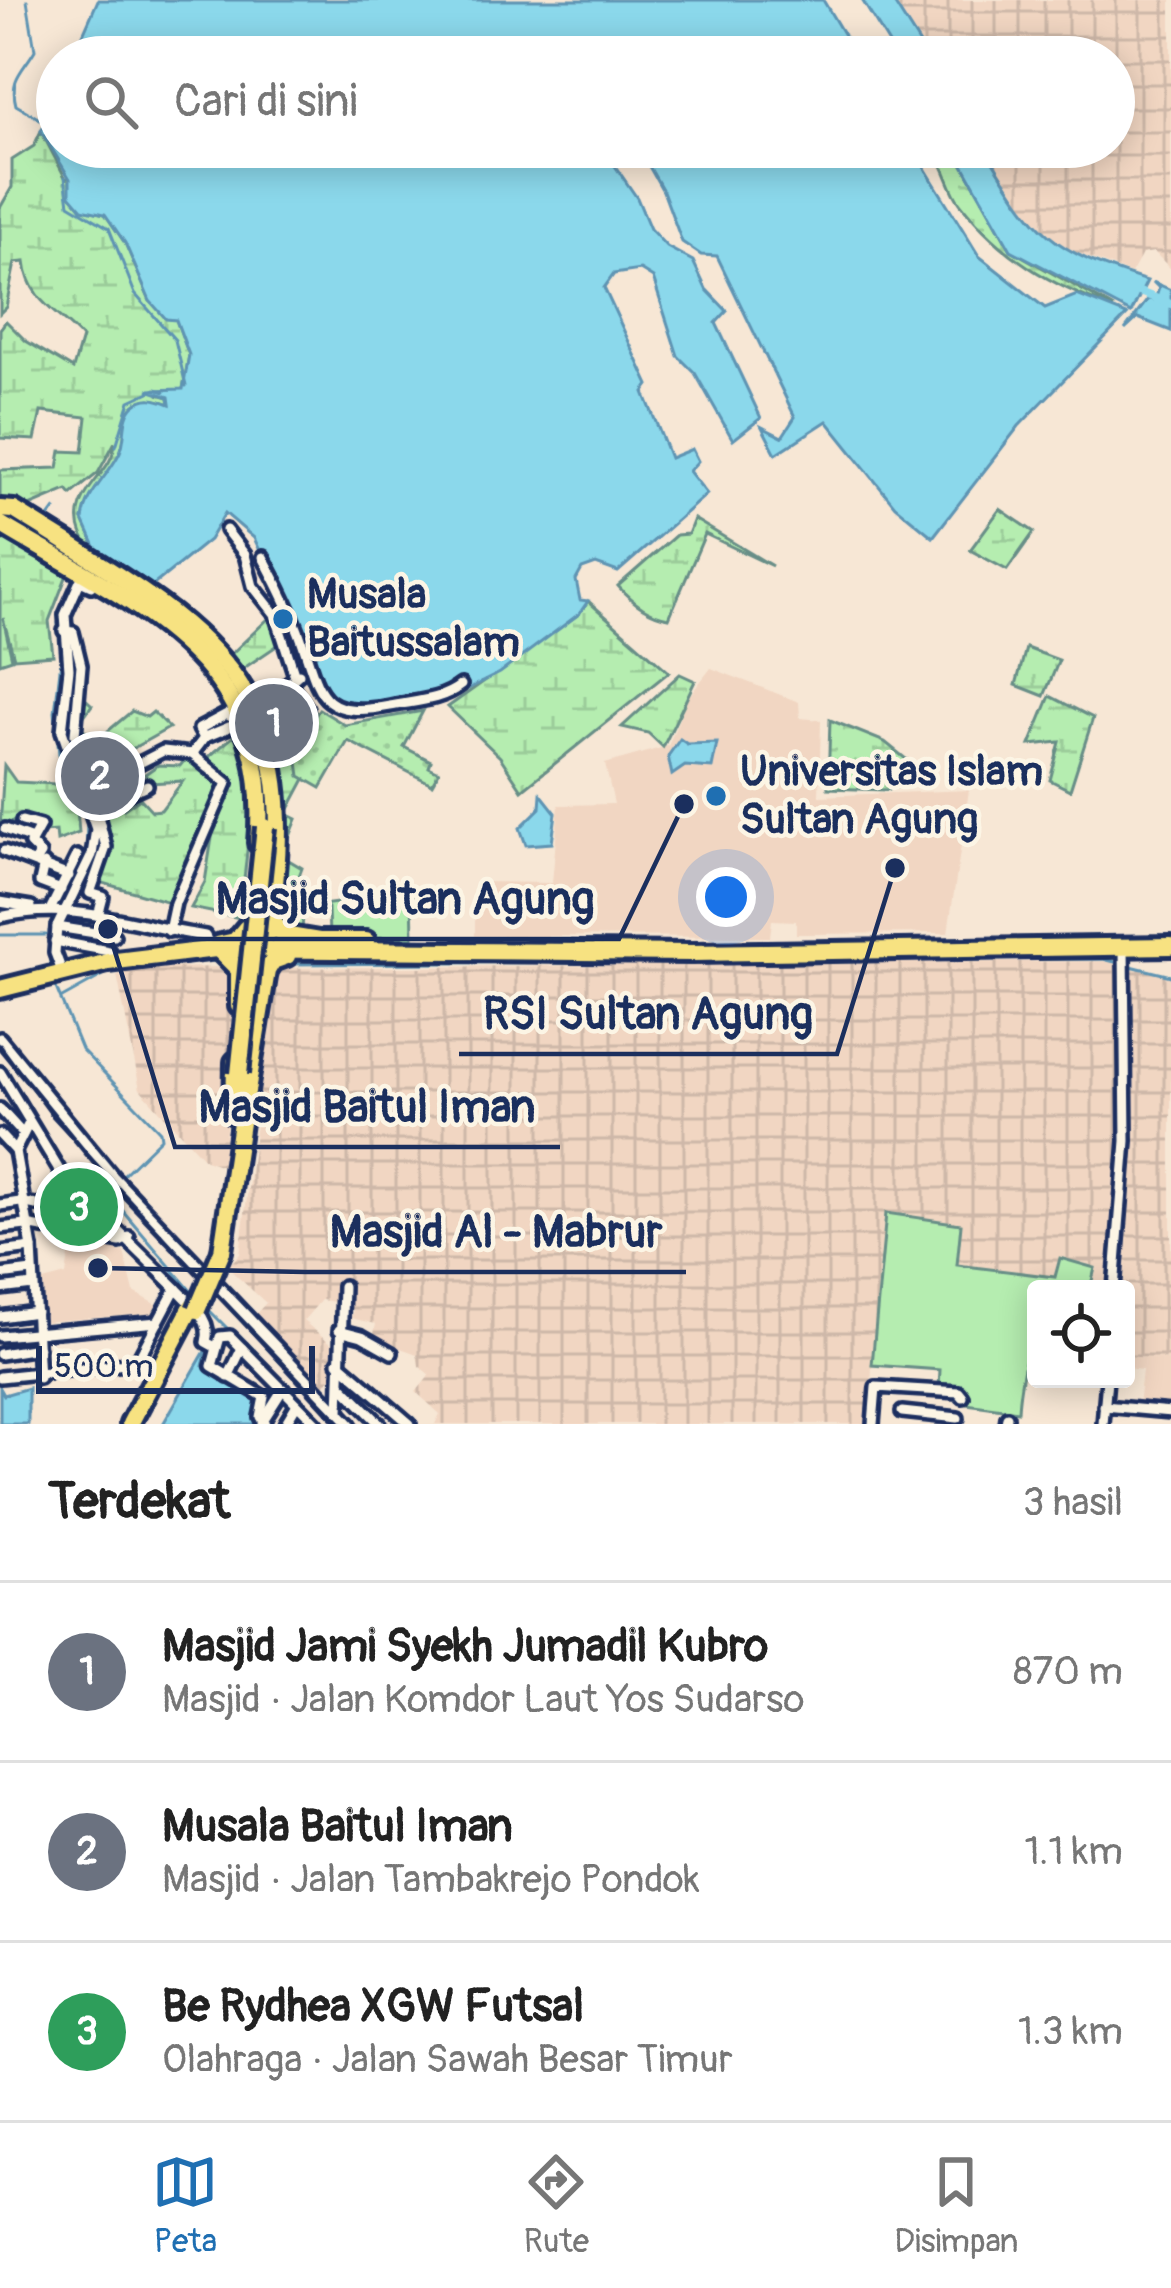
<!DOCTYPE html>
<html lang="id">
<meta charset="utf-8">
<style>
body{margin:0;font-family:Pangolin,sans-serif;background:#f2f2f2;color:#222}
.controls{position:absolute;right:36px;bottom:36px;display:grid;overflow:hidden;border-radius:12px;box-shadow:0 6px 30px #0003}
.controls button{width:108px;height:108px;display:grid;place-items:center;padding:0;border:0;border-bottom:3px solid #e0e0e0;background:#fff;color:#222;font:60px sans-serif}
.scale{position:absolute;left:36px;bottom:30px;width:279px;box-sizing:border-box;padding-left:12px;border:6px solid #1b2f5e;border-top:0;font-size:33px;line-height:42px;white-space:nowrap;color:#1b2f5e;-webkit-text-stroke:9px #fcf5e5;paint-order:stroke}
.you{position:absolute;left:726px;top:897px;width:42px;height:42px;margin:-30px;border:9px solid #fff;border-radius:50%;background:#1a73e8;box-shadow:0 0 0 18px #1a73e833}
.badge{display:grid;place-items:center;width:78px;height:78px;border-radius:50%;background:#1f6fb2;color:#fff;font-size:39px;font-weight:700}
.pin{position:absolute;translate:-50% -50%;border:6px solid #fff;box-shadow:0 3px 12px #0006}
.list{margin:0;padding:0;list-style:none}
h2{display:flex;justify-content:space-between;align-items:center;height:156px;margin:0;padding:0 48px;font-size:51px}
h2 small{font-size:39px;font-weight:400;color:#767676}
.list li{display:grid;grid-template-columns:78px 1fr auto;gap:36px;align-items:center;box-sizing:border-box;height:180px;padding:0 48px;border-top:3px solid #e0e0e0}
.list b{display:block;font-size:45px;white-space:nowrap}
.list p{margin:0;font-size:39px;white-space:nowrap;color:#767676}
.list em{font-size:39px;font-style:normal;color:#767676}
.icon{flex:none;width:66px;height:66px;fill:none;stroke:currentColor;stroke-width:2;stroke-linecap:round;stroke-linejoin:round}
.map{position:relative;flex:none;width:1171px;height:1424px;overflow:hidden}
.search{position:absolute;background:#fff;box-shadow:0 6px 30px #0003;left:36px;right:36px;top:36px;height:132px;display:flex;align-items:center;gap:30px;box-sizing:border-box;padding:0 42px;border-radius:66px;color:#767676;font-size:45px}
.sheet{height:696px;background:#fff}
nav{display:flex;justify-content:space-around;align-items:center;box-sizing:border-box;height:168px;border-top:3px solid #e0e0e0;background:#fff;font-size:33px;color:#767676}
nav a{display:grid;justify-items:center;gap:6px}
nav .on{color:#1f6fb2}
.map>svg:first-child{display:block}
.built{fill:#f1d6c2}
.industrial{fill:url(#industrial-grid)}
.green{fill:#b5edb0;stroke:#688e87;stroke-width:3}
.wetland{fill:url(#wetland-marsh);stroke:#688e87;stroke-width:3}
.garden{fill:url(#garden-dots);stroke:#688e87;stroke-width:3}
.water{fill:#8bd8eb;stroke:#5e94b3;stroke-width:3}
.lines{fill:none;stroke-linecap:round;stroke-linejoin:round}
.stream{stroke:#5e94b3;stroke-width:3}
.river{stroke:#8bd8eb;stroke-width:8}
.minor-casing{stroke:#1b2f5e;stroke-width:18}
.highway-casing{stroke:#1b2f5e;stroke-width:26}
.minor{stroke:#fcf5e5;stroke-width:9}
.highway{stroke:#f7e281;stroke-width:16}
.rail{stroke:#1b2f5e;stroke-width:3}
.highway-bridge-casing{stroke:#1b2f5e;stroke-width:26;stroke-linecap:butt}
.highway-bridge{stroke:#f7e281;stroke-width:16}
.poi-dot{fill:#1f6fb2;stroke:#fcf5e5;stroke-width:4.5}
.labels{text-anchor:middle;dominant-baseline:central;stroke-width:9;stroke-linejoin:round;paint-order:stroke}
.poi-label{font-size:42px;font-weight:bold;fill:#1b2f5e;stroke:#fcf5e5;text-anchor:start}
.leader{fill:none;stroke:#1b2f5e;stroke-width:4.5}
.callout-dot{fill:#1b2f5e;stroke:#fcf5e5;stroke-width:4.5}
.callout-label{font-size:45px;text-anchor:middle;font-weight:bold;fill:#1b2f5e;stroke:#fcf5e5;stroke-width:9;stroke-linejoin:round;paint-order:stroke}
</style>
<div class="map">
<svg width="1171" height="1424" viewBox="0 0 1171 1424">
<defs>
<pattern id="industrial-grid" width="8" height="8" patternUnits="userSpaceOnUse" patternTransform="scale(3)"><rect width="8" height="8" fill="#f1d6c2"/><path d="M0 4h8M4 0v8" fill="none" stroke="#ceb8a9"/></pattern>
<pattern id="wetland-marsh" width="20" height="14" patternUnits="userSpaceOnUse" patternTransform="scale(3)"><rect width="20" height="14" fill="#b5edb0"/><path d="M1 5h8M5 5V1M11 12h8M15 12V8" fill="none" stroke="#9bcc9a"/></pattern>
<pattern id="garden-dots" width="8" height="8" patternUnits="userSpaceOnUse" patternTransform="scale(3)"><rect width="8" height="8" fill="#b5edb0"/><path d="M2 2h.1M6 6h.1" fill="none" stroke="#9bcc9a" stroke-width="1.8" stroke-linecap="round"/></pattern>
</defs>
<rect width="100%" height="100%" fill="#f7e7d5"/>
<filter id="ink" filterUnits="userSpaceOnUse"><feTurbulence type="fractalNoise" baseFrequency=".00833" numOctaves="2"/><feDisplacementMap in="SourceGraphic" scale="24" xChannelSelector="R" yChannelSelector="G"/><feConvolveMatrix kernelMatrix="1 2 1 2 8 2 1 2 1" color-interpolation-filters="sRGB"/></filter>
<g filter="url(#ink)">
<g class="built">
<path d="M711,668l88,34 1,16 21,2 -2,76 150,-6 -21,143 -152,1v-13l-24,-1 -2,17 -295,-1v-54l77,1 7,-78 55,-1 -9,-40 63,-18 19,-47z"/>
<path d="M71,1242l53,10 10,40 29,16 -2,5 -120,9 -2,-40 27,-7z"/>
<path d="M1126,1356l45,4v49l-33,-2 4,-37 -16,-2z"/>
</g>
<g class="industrial">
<path d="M892,0h279v269l-17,-17 -12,2 -11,20 -74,-29 -25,-20 -48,-78h130v-90h-186z"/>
<path d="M1110,961l61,16v383l-45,-4v-67h-36l4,-20 -38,8 -100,-13 -84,101 -2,59h-435l5,-10 -24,-22 14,-17 -11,-9 -2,-12 -44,-16 3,-14 -25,-6 2,-8 -10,-7 -22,-3 -18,21 33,26v26l-15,15 -68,-71 13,-14 -39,-36 13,-13 35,-286z"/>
<path d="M235,967l-2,77 -10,122 -18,-6 -65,-71 -23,-114 27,-7z"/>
</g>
<g class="green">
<path d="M289,815l8,4 -12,30 2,10 15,9 -8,22 17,9 -1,11 -7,1 -1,24 -24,-11 6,-106z"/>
<path d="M402,884l10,12 1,42 -84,-2 -1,-28 -6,-3 66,-9z"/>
<path d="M886,1213l75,11 -4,41 98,12 5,-19 35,10 -5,21h-54c0,43 -16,77 -18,122l-52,-7 1,-12 -28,-3 1,-19 -68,-5z"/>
</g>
<g class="wetland">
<path d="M41,131l25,48 4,-2v18l13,14 22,5 20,29 25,58 26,19 13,35 -6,34 -25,5 11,3 1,7c-13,-5 -26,-8 -37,2 -10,10 -7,25 -10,37 -5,25 -30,45 -40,77l14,31 54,33 -5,7c-34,-22 -90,-53 -58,-100 10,-16 26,-28 27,-49l-17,31 -27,22 -4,-5 -47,20 -20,-12v-28l58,-2 3,-17 22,1 4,-35 -46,-5 -6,28 -35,-2v-109l6,-8 20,20 47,28 9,-31c-23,-26 -53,-36 -57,-76l-10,1 -9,44 -6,6v-105l12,-21v-27l22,-14z"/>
<path d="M928,147h25l58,103 103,58c-63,-22 -114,-53 -154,-105 -13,-17 -15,-43 -32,-56z"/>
<path d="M1000,509l34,23 -27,38 -37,-20z"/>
<path d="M694,519l78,47 -67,-32 -36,84c-20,-3 -38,-17 -51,-32l58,-51 12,-1z"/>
<path d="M0,530l68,42 -19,49 4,34 -39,3 -11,-40 9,41 -12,4z"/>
<path d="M588,601l81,71 -147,118 -22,-33 -52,-50 131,-93z"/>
<path d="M270,617l11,26 -40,27 -12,-14z"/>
<path d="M1026,648l33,12 -15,36 -28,-11z"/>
<path d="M680,674l15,7 -32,66 -15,-14 -26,-6z"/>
<path d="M78,692l14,13 -14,19 18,17 36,-30 15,6 6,-5 16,16 -75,42 -17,-43z"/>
<path d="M1050,696l43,22 -23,72 -20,-10 10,-38 -30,3z"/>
<path d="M278,713l30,12 -12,24 9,30 -17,32 -14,-77 9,-4z"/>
<path d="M830,720l55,22 27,22 6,18 -32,8 -58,-2z"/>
<path d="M234,736l10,7 7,70 -11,105 -49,-10 14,-26 9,-57 16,-47 -24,-19z"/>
<path d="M188,756l39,24 -48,110 -10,12 -66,-19 -4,-12 10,-24 -11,-38 22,-7 4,7 16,-11 12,13 9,-1 22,-29 -33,2 -5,-9 13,-9 22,1z"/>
<path d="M4,765l12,17 40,2 5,-8 16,34 2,23 -22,8 -1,-10 -13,1 -1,-11 -21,-5 -21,12z"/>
</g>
<path class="garden" d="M319,709l26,16 78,-14 -19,36 27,14 -2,6 10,5 -7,12 -84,-43 -27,47 -21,-12 -4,-27z"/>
<g class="water">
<path d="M98,0h725l34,57h-263l-13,-9 -11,9h-497z"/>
<path d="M862,0h30l36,57h-31z"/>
<path d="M57,93v54h545l35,51 13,31 17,18 26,14 13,28 21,22 -11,12 45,95 -28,22 -38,-67 -17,-17 -25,-78 -13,-8 -26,4 -10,14 45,97 -5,7 26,66 22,-9 6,12 -9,10 18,23 -89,78 -22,-8 -14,5 -6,11 4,20 8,1 -9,13 -79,59 -34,17 -5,-5 -14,8 -91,17 -27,-11 -19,-39 6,-5 -8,-3 -54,-114 -29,-25 -16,27 -63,51 4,-8 -53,-32 -14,-31c3,-28 25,-43 37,-68 7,-14 1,-35 14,-47 12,-10 23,-6 36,-1l-1,-7 -21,-7 35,-1 6,-34 -13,-35 -10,-1 -16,-18 -25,-58 -20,-29 -23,-5 -12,-14v-16l-29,-48z"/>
<path d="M638,147h274l67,109 66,52 32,-13 50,20 -108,111 -86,111 -38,-31 -68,-85 -51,33 -14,-27 20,10 13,-20 -78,-161 -16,-1 -19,-13 -19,-51z"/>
<path d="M953,147h31c55,89 63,102 163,134l-16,32 -120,-63z"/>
<path d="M1153,282l18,8v41l-33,-13 -13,12 23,-31 7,1 4,-12z"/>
<path d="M680,739l7,5 30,-1 -5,25 -27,-2 -13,9 -4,-19z"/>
<path d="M541,794l15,19 -4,30 -26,2 -6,-17 20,-20z"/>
<path d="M208,1346l-5,20 59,31 -9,21 6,6h-96z"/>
<path d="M0,1388l4,7 24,-7v36h-28z"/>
</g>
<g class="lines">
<g class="stream">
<path d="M27,0l8,50c-12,21 -26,28 -19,55l29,17"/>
<path d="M65,177l4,27 40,24 26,66 40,46 11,46"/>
<path d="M116,446l14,-45 26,-12 9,3"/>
<path d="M55,509l-8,11 31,20"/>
<path d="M75,578l-17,45 4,29 -7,60 4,42 28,65 -1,39"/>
<path d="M0,935h46"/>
<path d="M162,964l56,-3"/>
<path d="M287,964l816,-5 68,17"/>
<path d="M50,968l-1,-37 25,-49"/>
<path d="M54,983l27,66 79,82 1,7 -40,39"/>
<path d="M62,998l54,-30"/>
<path d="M115,1185l-3,13 85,100"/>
<path d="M208,1309l23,23"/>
</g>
<path class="river" d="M1134,290l37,14"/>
<g class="minor-casing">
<g id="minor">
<path d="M226,530l19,25 8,31 22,28 20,62"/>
<path d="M263,557c13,24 26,50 36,76 21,58 17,87 91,73 24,-5 51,-5 71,-21"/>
<path d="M64,631l9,1 8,33 -6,70 32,68"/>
<path d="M289,682l18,26"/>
<path d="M261,720l5,-16 33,-30"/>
<path d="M204,738l-5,-9 28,-15 7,5"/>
<path d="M85,791l78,-40 29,3 13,-17 34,-14"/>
<path d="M22,821l18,5 -10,18 10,10 -4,6"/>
<path d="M5,829l27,10"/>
<path d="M4,851l65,25"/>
<path d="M44,864l-4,18 21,8"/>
<path d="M0,902l31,5"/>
<path d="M51,908l26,-52"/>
<path d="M98,916l5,-19 -13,-4 16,-46 -10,-39 51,-23"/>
<path d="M0,917c74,-17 131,8 205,19l5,10"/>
<path d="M57,927l57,9"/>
<path d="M169,931l6,-28 52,-120 -35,-29"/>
<path d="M55,941l54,10"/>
<path d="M61,969l-6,-16 2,-26 35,-72 4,-26 -34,-98 7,-62 -4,-54 15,-34 11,5"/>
<path d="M0,1038l113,138 237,248"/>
<path d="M0,1072l64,106 112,110 -40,75 -136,14"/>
<path d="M0,1109l23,25"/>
<path d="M28,1125l-13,26 17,97 7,130"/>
<path d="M0,1135l15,16"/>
<path d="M0,1205l20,-3 87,16"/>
<path d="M0,1228l26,-3 94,17 9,-5"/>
<path d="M0,1252l32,-4"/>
<path d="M0,1275l32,-4"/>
<path d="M176,1288c15,16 37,32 30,54l9,5"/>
<path d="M0,1289l33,-4"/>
<path d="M1114,1289l12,-148 -2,-194"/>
<path d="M0,1317l36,-5"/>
<path d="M339,1330l23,6 30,17"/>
<path d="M0,1336l158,-14"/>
<path d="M0,1354l38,-6"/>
<path d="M338,1362l72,62"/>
<path d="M228,1377l14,-29"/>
<path d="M341,1385l39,39"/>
<path d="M1104,1406l67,6"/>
<path d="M339,1412l4,-126"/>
<path d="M902,1412l56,6"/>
<path d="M262,1422l21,-33"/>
<path d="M265,1424l-5,-7 4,-20 -52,-31 8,-29 10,-1 87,88"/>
<path d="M285,1424l12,-20"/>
<path d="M873,1424l3,-37 83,5 4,5"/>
<path d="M1006,1424l1,-7"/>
<path d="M1103,1424l4,-45"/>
</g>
</g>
<g class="highway-casing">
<g id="highway">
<path d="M0,509l14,1c194,121 298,167 254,423l-14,14"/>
<path d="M0,524c136,82 275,135 258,319"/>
<path d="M271,919l12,16 48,8"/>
<path d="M320,941h46"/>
<path d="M217,945l18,-4 11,-13"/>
<path d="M220,951l19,19v36"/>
<path d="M0,989l108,-27 108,-13 476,4 479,-7"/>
<path d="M234,1115l1,-53"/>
<path d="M243,1115l24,-144 6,-10 14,-5"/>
<path d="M222,1251l21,-142"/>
<path d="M130,1424l62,-118"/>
</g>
</g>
<use href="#minor" class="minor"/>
<use href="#highway" class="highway"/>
<path class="rail" d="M0,1045l53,72 284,307"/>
<g class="highway-bridge-casing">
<g id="highway-bridge">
<path d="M239,1074l26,-247"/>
<path d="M197,1310l25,-59"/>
</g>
</g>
<use href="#highway-bridge" class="highway-bridge"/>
</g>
</g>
<g class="poi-dot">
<circle cx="283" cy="619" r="12"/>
<circle cx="716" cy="796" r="12"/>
</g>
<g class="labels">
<g class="poi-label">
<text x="307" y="595">Musala<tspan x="307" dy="48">Baitussalam</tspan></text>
<text x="740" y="772">Universitas Islam<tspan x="740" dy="48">Sultan Agung</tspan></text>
</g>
</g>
<path class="leader" d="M684 804L619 939H192M895 868L837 1054H459M108 929L175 1147H560M98 1268L305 1272H686"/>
<g class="callout-dot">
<circle cx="684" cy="804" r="12"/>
<circle cx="895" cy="868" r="12"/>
<circle cx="108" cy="929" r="12"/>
<circle cx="98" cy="1268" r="12"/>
</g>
<g class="callout-label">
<text x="405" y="914">Masjid Sultan Agung</text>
<text x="648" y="1029">RSI Sultan Agung</text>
<text x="367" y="1122">Masjid Baitul Iman</text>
<text x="496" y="1247">Masjid Al - Mabrur</text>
</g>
</svg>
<div class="controls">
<button><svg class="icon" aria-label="locate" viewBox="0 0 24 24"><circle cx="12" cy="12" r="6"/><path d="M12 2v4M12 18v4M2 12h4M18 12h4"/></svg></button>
</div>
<div class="scale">500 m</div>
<div class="you"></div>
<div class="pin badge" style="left:274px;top:723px;background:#6b7280">1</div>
<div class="pin badge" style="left:100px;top:776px;background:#6b7280">2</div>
<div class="pin badge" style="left:79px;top:1207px;background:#2e9e5b">3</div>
<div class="search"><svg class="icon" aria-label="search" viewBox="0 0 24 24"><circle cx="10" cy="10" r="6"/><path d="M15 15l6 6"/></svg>Cari di sini</div>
</div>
<section class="sheet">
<h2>Terdekat<small>3 hasil</small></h2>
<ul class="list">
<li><span class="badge" style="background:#6b7280">1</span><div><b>Masjid Jami Syekh Jumadil Kubro</b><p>Masjid · Jalan Komdor Laut Yos Sudarso</p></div><em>870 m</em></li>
<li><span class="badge" style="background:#6b7280">2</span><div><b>Musala Baitul Iman</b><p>Masjid · Jalan Tambakrejo Pondok</p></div><em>1.1 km</em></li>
<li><span class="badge" style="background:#2e9e5b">3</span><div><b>Be Rydhea XGW Futsal</b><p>Olahraga · Jalan Sawah Besar Timur</p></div><em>1.3 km</em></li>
</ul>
</section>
<nav>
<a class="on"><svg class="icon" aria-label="map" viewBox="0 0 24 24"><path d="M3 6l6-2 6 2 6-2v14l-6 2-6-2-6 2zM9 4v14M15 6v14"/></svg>Peta</a>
<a><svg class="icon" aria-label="directions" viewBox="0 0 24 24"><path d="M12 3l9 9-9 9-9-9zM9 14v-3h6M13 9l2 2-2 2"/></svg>Rute</a>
<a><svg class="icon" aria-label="saved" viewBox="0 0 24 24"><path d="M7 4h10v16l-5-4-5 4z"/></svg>Disimpan</a>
</nav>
